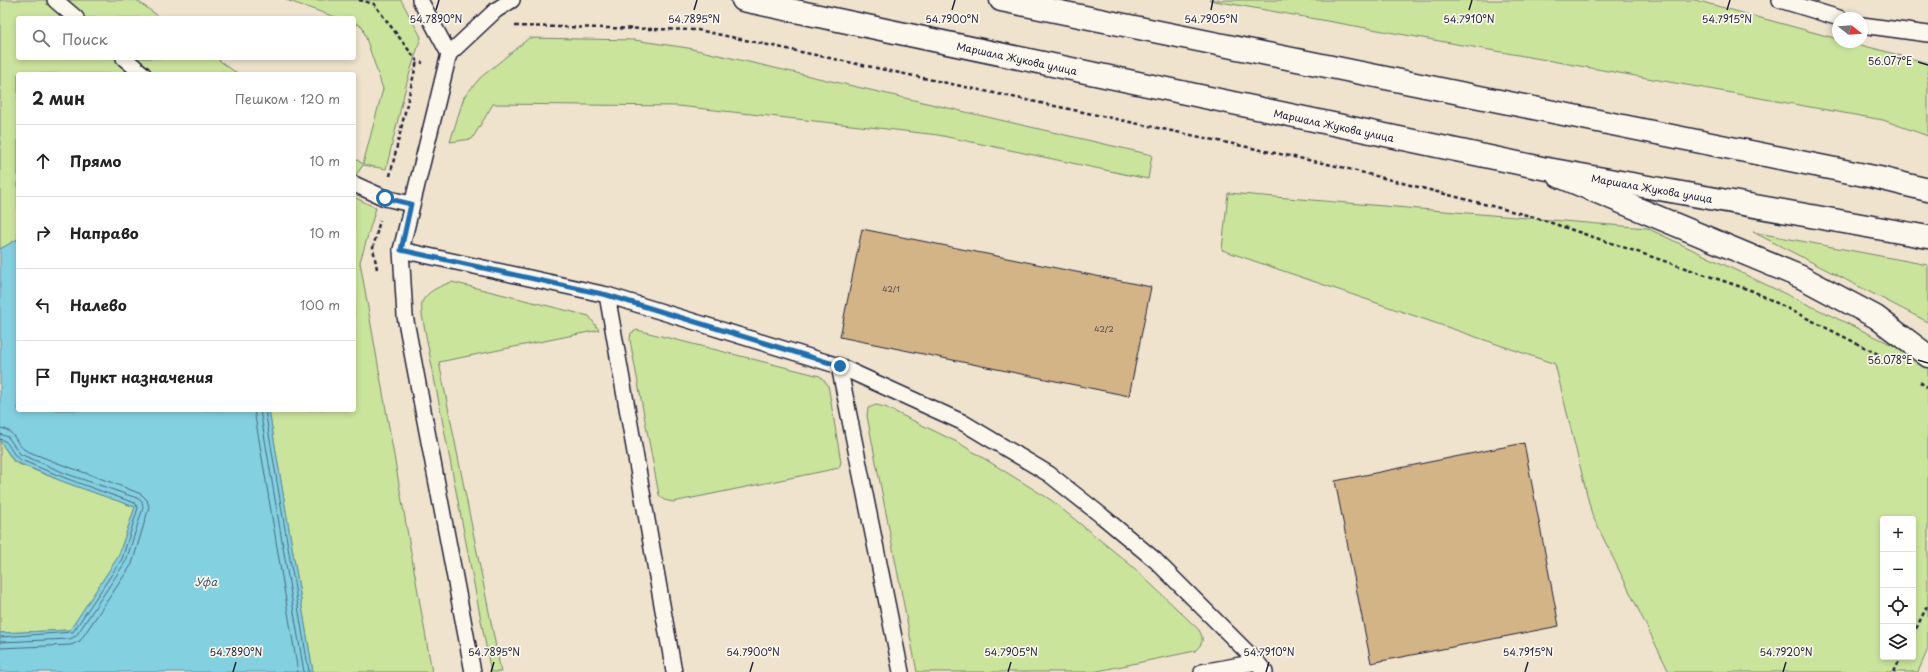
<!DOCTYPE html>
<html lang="ru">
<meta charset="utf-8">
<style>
body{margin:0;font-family:"Playpen Sans",sans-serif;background:#f6f6f6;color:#222}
.controls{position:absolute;right:12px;bottom:12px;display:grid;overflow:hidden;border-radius:4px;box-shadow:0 2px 6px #0003}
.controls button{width:36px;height:36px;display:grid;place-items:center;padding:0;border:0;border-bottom:1px solid #e0e0e0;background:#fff;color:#222;font:20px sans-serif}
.compass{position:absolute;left:1832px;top:12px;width:36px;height:36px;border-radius:50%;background:#fff;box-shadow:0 2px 6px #0003;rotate:107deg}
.stop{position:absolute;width:12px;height:12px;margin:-9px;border:3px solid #1f6fb2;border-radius:50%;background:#fff}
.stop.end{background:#1f6fb2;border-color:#fff;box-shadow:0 1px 4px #0008}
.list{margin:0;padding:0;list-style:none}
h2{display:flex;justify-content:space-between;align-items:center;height:52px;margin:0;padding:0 16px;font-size:17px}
h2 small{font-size:13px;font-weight:400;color:#767676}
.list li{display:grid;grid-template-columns:26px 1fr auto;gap:12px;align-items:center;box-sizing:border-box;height:72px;padding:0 16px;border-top:1px solid #e0e0e0}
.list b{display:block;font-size:15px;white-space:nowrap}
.list em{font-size:13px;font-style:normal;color:#767676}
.icon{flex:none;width:22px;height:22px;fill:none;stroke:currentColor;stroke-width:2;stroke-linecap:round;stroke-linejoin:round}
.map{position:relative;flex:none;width:1928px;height:672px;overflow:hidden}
.search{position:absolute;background:#fff;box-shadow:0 2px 6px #0003;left:16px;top:16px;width:340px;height:44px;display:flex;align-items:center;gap:10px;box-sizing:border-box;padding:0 14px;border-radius:4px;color:#767676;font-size:15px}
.panel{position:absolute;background:#fff;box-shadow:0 2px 6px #0003;left:16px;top:72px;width:340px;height:340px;border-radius:4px}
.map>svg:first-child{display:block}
.green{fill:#cae49b;stroke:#76836b;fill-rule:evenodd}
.water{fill:#83d0e1;stroke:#5c8a9f}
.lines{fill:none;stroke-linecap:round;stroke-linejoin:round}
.shore{stroke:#49687d;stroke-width:1}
.building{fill:#d3b487;stroke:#22223b}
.service-casing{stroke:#22223b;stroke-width:18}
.secondary-casing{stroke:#22223b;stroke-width:25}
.primary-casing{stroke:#22223b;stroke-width:25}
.path{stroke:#22223b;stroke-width:2.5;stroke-dasharray:4 3;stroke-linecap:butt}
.service{stroke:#fbf7ec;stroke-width:15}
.secondary{stroke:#fbf7ec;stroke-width:22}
.primary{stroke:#fbf7ec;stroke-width:22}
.route{stroke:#1f6fb2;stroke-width:5}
.ticks{fill:none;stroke:#22223b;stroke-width:1.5}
.labels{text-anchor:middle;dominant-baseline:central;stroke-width:3.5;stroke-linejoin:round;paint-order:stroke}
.number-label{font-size:8px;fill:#4e464e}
.street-label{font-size:10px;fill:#22223b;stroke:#fbf7ec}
.water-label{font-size:11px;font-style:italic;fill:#3f566d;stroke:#fbf7ec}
.ticks-label{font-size:10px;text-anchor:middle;fill:#22223b;stroke:#fbf7ec;stroke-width:3.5;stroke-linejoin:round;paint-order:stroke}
</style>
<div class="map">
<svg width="1928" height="672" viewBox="0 0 1928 672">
<rect width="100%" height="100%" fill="#efe3ce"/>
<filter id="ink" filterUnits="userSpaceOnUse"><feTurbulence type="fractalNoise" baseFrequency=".025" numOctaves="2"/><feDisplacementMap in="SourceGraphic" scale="8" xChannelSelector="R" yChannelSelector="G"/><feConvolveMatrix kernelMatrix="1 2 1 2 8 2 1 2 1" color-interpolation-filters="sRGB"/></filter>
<g filter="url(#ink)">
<g class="green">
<path d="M0,0h136l25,18h-143v40h198l22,16h-220v165l-18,10z"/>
<path d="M286,0h115l20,37 -14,45 -21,87 -23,-4 -9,13v-20l9,6 20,-75 -21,-63 -8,-3v-5h-16z"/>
<path d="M1209,0h486l143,39v3h12l78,21v73l-45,-16z"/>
<path d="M529,38l105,2 54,8 464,107 -4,24 -210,-44 -69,-8 -191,-21 -185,-2 -21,35 -22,3 14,-45 16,-19z"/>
<path d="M1228,193l419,35 275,131 6,6v284l-10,23h-249l-77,-157 -37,-151 -333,-114zM1883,519h30v138h-30z"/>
<path d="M354,197l22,11 -16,54 72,410h-119l-44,-262h85z"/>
<path d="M1753,232l175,33v57z"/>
<path d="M452,282l137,34 10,14 -160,32 62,310h-10l-69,-357c0,-3 -1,-10 0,-13 5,-11 20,-17 30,-20z"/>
<path d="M637,330l183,46 8,9 13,77 -2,6 -166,34 -9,-2 -5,-5 -29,-155 1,-7z"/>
<path d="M876,405l9,2 74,36 92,57 82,67 66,63c6,10 3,14 -4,21l-102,21h-176l-50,-256 1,-8z"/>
<path d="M0,441l14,21 50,20 71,25 -17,50 -48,73 -70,3z"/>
</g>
<path class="water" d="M18,239v171h251l44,262h-313v-39l70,-3 48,-73 17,-50 -71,-25 -50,-21 -14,-20v-192z"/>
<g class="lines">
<g class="shore">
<path d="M254,410l44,262"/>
<path d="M260,410l44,262"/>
<path d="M265,410l44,262"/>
<path d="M0,428c16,1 15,18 27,23 38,16 76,27 114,43l6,6 2,7 -17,57 -52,77 -9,4 -71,3"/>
<path d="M0,434l8,3 12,17 47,20 70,24 5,4 1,6 -17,53 -50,75 -6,3 -70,3"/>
<path d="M0,439c10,1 11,17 21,21 37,16 76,30 114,43l3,5 -16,51 -49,73 -73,5"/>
</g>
</g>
<g class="building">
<path d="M862,229l289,58 -22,109 -289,-59z"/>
<path d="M1524,443l35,183 -188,37 -36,-182z"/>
</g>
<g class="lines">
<g class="service-casing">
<g id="service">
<path d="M55,0l21,18"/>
<path d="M420,0l29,54"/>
<path d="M1780,0l59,18"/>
<path d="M1862,25l66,9"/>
<path d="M124,58l19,16"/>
<path d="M354,184l31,14 26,6"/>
<path d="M401,250l206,45 232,71 123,56 87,52 53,42 53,44 102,102 8,10"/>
<path d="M607,295l67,377"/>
<path d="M839,366l62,306"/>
<path d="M473,672l-68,-356 -4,-66 48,-196 47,-44 16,-10"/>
<path d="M1202,672l55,-10"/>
</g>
</g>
<g class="secondary-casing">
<path id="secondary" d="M1559,176l242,101 75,40 52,39"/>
</g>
<g class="primary-casing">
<g id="primary">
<path d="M743,0l799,168 386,69"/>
<path d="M1001,0l878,178 49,12"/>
</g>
</g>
<g class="path">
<path d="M359,0l15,4 43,57 6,2"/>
<path d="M515,26l183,4 643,137 193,50 219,74 125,63"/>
<path d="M390,176l27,-115"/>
<path d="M377,269l-4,-21 7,-28"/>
<path d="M1920,382l8,6"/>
<path d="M1913,635l15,-31"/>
<path d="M1894,672l7,-15"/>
</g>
<use href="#service" class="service"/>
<use href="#secondary" class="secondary"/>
<use href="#primary" class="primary"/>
</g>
</g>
<g class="lines" filter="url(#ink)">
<path class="route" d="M385,198l26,6 -10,46 206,45 233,71"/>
</g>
<path class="ticks" d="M436,10l3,-10M694,10l3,-10M952,10l3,-10M1211,10l2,-10M1469,10l3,-10M1727,10l3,-10M1918,62l10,3M1918,360l10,3M233,672l3,-10M491,672l3,-10M750,672l3,-10M1008,672l3,-10M1266,672l3,-10M1525,672l3,-10M1783,672l3,-10"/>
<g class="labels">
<g class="number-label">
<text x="891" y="289">42/1</text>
<text x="1104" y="329">42/2</text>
</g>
<g class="street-label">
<text transform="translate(1017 58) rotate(12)">Маршала Жукова улица</text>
<text transform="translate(1334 125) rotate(12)">Маршала Жукова улица</text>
<text transform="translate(1652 188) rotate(10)">Маршала Жукова улица</text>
</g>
<g class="water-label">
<text x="206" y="581">Уфа</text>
</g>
</g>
<g class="ticks-label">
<text x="436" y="23">54.7890°N</text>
<text x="694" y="23">54.7895°N</text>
<text x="952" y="23">54.7900°N</text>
<text x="1211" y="23">54.7905°N</text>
<text x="1469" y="23">54.7910°N</text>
<text x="1727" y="23">54.7915°N</text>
<text x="1890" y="65">56.077°E</text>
<text x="1890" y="364">56.078°E</text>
<text x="236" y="656">54.7890°N</text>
<text x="494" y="656">54.7895°N</text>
<text x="753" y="656">54.7900°N</text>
<text x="1011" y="656">54.7905°N</text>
<text x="1269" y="656">54.7910°N</text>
<text x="1528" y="656">54.7915°N</text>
<text x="1786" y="656">54.7920°N</text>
</g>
</svg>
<div class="controls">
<button>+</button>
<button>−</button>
<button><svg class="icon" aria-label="locate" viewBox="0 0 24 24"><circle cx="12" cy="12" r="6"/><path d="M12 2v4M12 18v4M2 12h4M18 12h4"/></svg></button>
<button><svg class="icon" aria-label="layers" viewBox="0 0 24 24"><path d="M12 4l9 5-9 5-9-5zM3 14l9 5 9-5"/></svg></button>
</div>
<svg class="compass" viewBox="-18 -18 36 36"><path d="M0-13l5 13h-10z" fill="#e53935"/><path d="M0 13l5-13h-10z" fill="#767676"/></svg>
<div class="stop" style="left:385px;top:198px"></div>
<div class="stop end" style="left:840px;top:366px"></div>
<div class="search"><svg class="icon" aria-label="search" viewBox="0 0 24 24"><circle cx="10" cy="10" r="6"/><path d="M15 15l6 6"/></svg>Поиск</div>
<section class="panel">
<h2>2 мин<small>Пешком · 120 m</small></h2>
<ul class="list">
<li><svg class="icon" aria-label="ahead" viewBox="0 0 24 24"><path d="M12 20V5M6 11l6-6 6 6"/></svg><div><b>Прямо</b></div><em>10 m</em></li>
<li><svg class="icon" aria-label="right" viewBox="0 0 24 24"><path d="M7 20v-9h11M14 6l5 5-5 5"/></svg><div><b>Направо</b></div><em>10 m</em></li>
<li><svg class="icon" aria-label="left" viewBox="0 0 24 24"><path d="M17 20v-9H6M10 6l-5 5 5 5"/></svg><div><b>Налево</b></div><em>100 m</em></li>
<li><svg class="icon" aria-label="arrive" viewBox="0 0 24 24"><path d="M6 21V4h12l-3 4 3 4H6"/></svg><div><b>Пункт назначения</b></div></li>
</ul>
</section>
</div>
